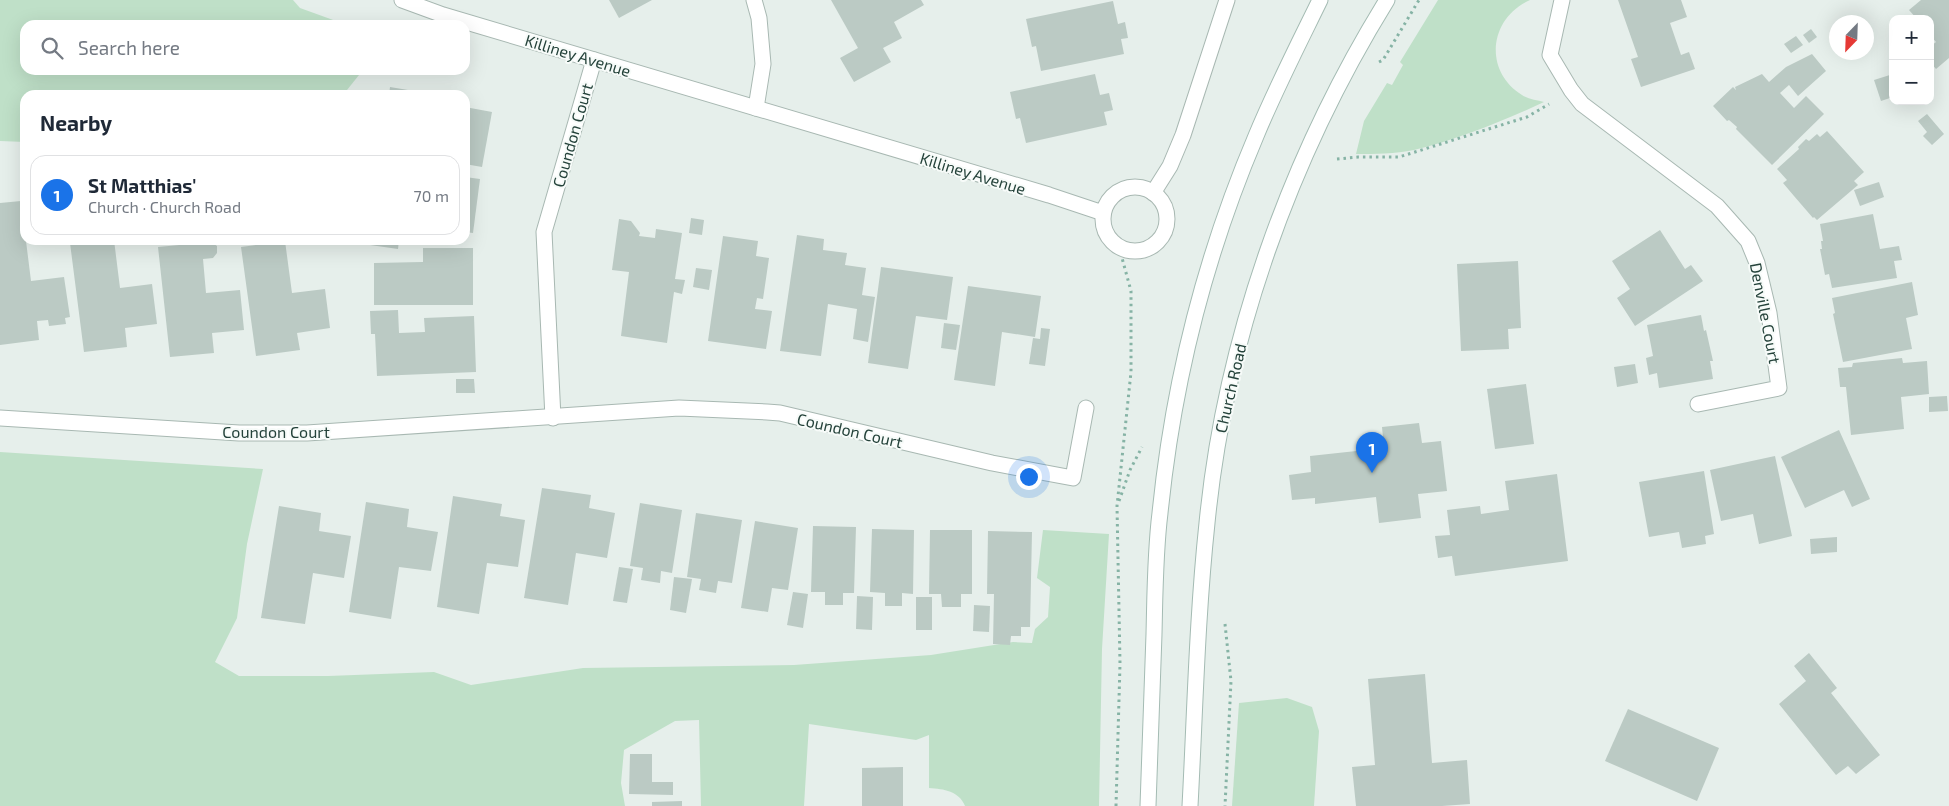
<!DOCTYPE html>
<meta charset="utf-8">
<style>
body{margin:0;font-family:"Exo 2",sans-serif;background:#f2f2f3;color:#1f2937}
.controls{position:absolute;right:15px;top:15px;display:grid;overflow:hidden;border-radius:10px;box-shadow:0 5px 20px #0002}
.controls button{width:45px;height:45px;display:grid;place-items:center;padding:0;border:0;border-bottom:1px solid #e0e1e3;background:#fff;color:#1f2937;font:25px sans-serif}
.compass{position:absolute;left:1829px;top:15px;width:45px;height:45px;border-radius:50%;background:#fff;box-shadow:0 5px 20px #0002;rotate:203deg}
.you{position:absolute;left:1028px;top:476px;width:18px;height:18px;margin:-12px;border:4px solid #fff;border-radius:50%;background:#1a73e8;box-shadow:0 0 0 8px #1a73e833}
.badge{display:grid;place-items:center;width:32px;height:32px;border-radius:50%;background:#1a73e8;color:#fff;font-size:16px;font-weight:700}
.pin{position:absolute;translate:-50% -41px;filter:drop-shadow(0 1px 2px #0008)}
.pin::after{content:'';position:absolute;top:26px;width:18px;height:15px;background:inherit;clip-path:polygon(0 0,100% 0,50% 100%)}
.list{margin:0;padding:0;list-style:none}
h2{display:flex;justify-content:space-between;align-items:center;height:65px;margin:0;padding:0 20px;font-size:21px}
h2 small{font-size:16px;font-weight:400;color:#747a83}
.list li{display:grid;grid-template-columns:32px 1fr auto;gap:15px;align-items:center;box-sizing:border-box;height:80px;margin:0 10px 10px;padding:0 10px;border:1px solid #e0e1e3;border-radius:15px}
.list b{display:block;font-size:19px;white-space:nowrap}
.list p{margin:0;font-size:16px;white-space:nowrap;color:#747a83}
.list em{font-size:16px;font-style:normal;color:#747a83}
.icon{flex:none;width:28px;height:28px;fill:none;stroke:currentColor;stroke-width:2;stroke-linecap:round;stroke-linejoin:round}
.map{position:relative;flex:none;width:1949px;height:806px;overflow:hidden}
.search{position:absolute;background:#fff;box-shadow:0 5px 20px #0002;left:20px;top:20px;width:450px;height:55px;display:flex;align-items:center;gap:12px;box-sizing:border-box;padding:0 18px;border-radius:15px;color:#747a83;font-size:19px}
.panel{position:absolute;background:#fff;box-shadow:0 5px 20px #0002;left:20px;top:90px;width:450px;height:155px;border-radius:15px}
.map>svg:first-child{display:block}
.green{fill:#bfe0c8}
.building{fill:#bbcac4}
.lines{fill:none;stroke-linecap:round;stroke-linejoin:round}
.minor-casing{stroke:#a8b8b2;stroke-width:17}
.secondary-casing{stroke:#a4bbb3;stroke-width:17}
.path{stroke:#86b3a5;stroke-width:3;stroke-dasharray:2.5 4;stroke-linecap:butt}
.minor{stroke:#fff;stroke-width:15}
.secondary{stroke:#fff;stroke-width:15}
.labels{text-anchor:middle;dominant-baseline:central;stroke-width:4;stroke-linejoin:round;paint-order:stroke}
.street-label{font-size:16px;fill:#24423a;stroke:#f7fbf9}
</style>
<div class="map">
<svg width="1949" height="806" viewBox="0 0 1949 806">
<rect width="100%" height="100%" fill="#e6efeb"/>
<g class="green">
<path d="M0,0h293l7,8 47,17h-322v45h338l-20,25h-318v47l-25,-1z"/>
<path d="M1438,0h92c-41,18 -47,71 -8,95 6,4 15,5 22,7 -38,18 -88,38 -130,48 -19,4 -39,4 -58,4l8,-33 23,-38 5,2 11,-20 -3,-3z"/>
<path d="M0,452l263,17 -16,75 -10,74 -22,44 24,14h89l106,-4 37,13 112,-17 211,-3 137,-10 82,-13 19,1 3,-14 13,-12 2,-30 -13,-9 6,-48 66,4 -7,115 -3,157h-134c-6,-15 -21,-17 -36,-18v-53l-13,5 -107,-16 -5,82h-103l-2,-86 -24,1 -51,29 -3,33 4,23h-625z"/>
<path d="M1287,698l25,9 7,24 -5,75h-82l7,-103z"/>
</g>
<g class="building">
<path d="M609,0h43l-33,18z"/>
<path d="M831,0h90l3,5 -30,17 8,16 -19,10 8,14 -37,20 -14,-24 18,-10z"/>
<path d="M1618,0h63l6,17 -17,6 11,32 8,-3 6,17 -54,18 -10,-28 7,-2z"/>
<path d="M1921,0h28v58l-13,11 -6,-7v-15l6,-5 -6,-7v-16h-13l-8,-9z"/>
<path d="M1113,1l5,23 7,-2 3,16 -7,1 3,15 -83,17 -5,-25 -4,1 -6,-28z"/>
<path d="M1811,29l6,8 -8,6 -6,-8z"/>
<path d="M1796,36l7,9 -12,8 -7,-9z"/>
<path d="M1812,54l14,17 -28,25 -9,-11 -9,8 14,15 12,-12 18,18 -52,51 -36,-36 1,-2 -8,-7 -2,1 -14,-15 20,-19 3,3 -1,-3 27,-13 7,8 17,-15z"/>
<path d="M1095,74l5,21 9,-2 4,17 -9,2 3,13 -81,18 -6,-25 -4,1 -6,-27z"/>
<path d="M1893,74v23l-12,4 -7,-21z"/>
<path d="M390,87l30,5v3h-31z"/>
<path d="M465,107l27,5 -10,55 -17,-3z"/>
<path d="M1927,114l17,20 -12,11 -9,-9 4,-4 -9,-11z"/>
<path d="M1827,131l37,41 -10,9 4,4 -41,35 -3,-3 -1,1 -19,-22 -11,-13 4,-3 -10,-11 22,-20 -1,-2 8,-8 3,2 8,-7 3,3z"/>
<path d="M465,177l15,2 -7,54 -8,-1z"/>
<path d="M1879,182l5,15 -24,9 -6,-16z"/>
<path d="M21,201l10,80 33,-4 6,40 -5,1 1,6 -17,2 -1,-6 -11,1 2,19 -39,5v-142z"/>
<path d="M1873,214l7,35 19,-3 3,14 -8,1 3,17 -65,10 -3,-14 -4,1 -5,-26h2l-1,-8h2l-3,-17z"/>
<path d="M691,218l13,2 -2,15 -13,-2z"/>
<path d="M619,219l12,2 9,12 -1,3 16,2 1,-9 26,4 -7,46 10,1 -3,14 -8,-2 -7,51 -46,-7 8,-64 -17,-2z"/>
<path d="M1660,230l25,39 6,-4 12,16 -68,45 -18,-28 13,-9 -18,-28z"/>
<path d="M797,235l27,4 -1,11 24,3 -2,12 21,3 -4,27 13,2 -7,45 -15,-3 4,-30 -29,-5 -7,52 -41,-5z"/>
<path d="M723,236l35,5 -2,15 13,2 -6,41 -6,-1 -2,11 17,2 -6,38 -58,-8z"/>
<path d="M79,240h35l6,48 32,-4 5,40 -32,4 2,19 -43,5 -14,-109 9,-1z"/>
<path d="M370,240h29l-1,9 -28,-4z"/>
<path d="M285,241l7,52 33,-4 5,39 -33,5 3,17 -44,6 -15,-109z"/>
<path d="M211,242l6,4v7l-4,5 -10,1 3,34 34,-3 4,40 -32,3 2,20 -44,4 -12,-110z"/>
<path d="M423,248h50v57h-99v-42l49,-1z"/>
<path d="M1518,261l3,67 -13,1 1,20 -48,2 -4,-87z"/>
<path d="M881,267l72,10 -6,43 -31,-4 -8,53 -40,-6z"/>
<path d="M696,268l16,2 -3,20 -16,-3z"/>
<path d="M1912,282l6,33 -12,3 6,31 -69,13 -10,-48 2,-1 -3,-15z"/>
<path d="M968,286l73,10 -6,41 -33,-5 -7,54 -41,-6z"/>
<path d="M398,310l1,23 26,-1 -1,-14 50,-2 2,56 -99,4 -2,-42h-4l-1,-23z"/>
<path d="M1701,315l3,16 2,-1 7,31h-3l3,18 -54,9 -2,-15 -8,2 -3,-17 7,-2 -6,-31z"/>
<path d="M944,323l16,2 -4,25 -15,-2z"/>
<path d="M1041,328l9,1 -5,37 -16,-2 4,-26 7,1z"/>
<path d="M1902,358l1,5 24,-2 2,33 -28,3 3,32 -53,6 -5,-48h-6l-2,-19 14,-1 1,-4z"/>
<path d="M1635,364l3,19 -21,4 -3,-20z"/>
<path d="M456,379h18l1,14h-19z"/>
<path d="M1526,384l8,60 -39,5 -8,-60z"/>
<path d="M1947,396l1,15 -19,1v-15z"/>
<path d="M1419,423l3,20 19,-2 6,50 -29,3 3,24 -42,5 -3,-26 -61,7v-6l-23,2 -3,-25 22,-3 -1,-16 74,-8 -2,-21z"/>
<path d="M1839,430l31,69 -18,8 -8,-17 -39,18 -24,-51z"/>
<path d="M1775,456l17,80 -33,8 -6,-30 -32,7 -11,-51z"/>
<path d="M1704,471l10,63 -9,2 1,8 -24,4 -3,-16 -30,5 -10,-55z"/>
<path d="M1557,474l11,87 -113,15 -3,-20 -14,2 -3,-22 15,-1 -3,-25 33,-4 1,8 28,-4 -4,-29z"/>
<path d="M542,488l49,7 -2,13 26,5 -8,45 -31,-5 -8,52 -44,-7z"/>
<path d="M453,496l49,8 -2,12 25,4 -7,47 -31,-4 -8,51 -42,-7z"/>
<path d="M366,502l43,7 -2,18 31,5 -7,39 -32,-4 -8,52 -42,-7z"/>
<path d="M640,503l42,7 -10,63 -11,-2 -1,12 -19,-3 2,-12 -13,-2z"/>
<path d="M279,506l42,7 -2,18 32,5 -7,42 -31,-5 -8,51 -44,-6z"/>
<path d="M696,513l46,7 -10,63 -14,-2 -2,12 -17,-3 2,-11 -14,-2z"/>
<path d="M755,521l43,7 -10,62 -16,-2 -4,24 -27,-4z"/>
<path d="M813,526l43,1 -2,66h-11v12h-18v-13h-14z"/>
<path d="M872,529l42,1 -1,64 -11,-1v13h-17v-13l-15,-1z"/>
<path d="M930,530h42v64h-11v13h-19l-1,-13h-12z"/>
<path d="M988,531l44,1 -2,95h-9v9h-10l-1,9 -17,-1 1,-50h-7z"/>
<path d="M1837,537v15l-26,2 -1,-15z"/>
<path d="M619,567l14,2 -6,34 -14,-2z"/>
<path d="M674,577l18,2 -6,34 -16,-3z"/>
<path d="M793,592l15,2 -5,34 -16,-3z"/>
<path d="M857,596l16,1 -1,33 -16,-1z"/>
<rect x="916" y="597" width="16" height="33"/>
<path d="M974,605l16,1 -1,26 -16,-1z"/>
<path d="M1809,653l28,35 -6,5 49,62 -24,19 -8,-8 -12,9 -57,-71 27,-23 -12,-15z"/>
<path d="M1425,674l7,89 35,-3 3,44 -28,2h-86l-4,-39 23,-2 -7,-86z"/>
<path d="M1628,709l91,39 -22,53 -92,-40z"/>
<path d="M630,754h22v28h21v13l-44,-1z"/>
<path d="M903,767v39h-41v-38z"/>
<path d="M682,801v5h-30v-4z"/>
</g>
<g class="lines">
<g class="minor-casing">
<g id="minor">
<path d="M402,0l41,15 606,180 54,18"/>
<path d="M754,0l5,18 4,46 -7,44"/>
<path d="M1562,0l-12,55 21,35 11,14 135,102 31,35 9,22 12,50 10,75 -81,16"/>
<circle cx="1135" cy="219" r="32"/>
<path d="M1153,193l17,-27 13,-31 44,-135"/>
<path d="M0,418l239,15h68l372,-25 88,4 13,1 212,50 81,15 13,-70"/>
<path d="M553,418l-9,-186 50,-172"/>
</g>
</g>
<g class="secondary-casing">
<g id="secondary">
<path d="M1148,806c2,-57 4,-114 6,-172 1,-40 1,-81 6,-121 13,-129 45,-257 96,-377 19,-46 42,-91 64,-136"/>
<path d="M1190,806c5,-94 7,-189 17,-283 18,-184 83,-366 180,-523"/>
</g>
</g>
<g class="path">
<path d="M1379,62l4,-2 36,-60"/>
<path d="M1337,159l21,-2h41l128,-40 22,-13"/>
<path d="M1119,501l11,-31 12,-23"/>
<path d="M1225,624l6,57 -6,125"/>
<path d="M1116,806l4,-142 -3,-158 14,-134v-81l-12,-44"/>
</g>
<use href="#minor" class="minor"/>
<use href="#secondary" class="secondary"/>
</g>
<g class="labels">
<g class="street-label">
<text transform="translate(578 55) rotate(17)">Killiney Avenue</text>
<text transform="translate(572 135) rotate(-74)">Coundon Court</text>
<text transform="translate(973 173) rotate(17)">Killiney Avenue</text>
<text transform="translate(1766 313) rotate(79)">Denville Court</text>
<text transform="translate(1230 388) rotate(-77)">Church Road</text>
<text transform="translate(850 430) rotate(13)">Coundon Court</text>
<text x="276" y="431">Coundon Court</text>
</g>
</g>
</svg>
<div class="controls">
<button>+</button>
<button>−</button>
</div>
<svg class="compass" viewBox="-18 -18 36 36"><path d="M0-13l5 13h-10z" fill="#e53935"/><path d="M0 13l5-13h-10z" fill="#747a83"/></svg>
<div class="you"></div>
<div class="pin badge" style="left:1372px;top:473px">1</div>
<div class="search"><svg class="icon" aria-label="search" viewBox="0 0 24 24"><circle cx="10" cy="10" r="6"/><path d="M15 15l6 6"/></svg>Search here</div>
<section class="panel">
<h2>Nearby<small></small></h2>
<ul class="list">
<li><span class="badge">1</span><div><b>St Matthias'</b><p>Church · Church Road</p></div><em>70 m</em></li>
</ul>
</section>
</div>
